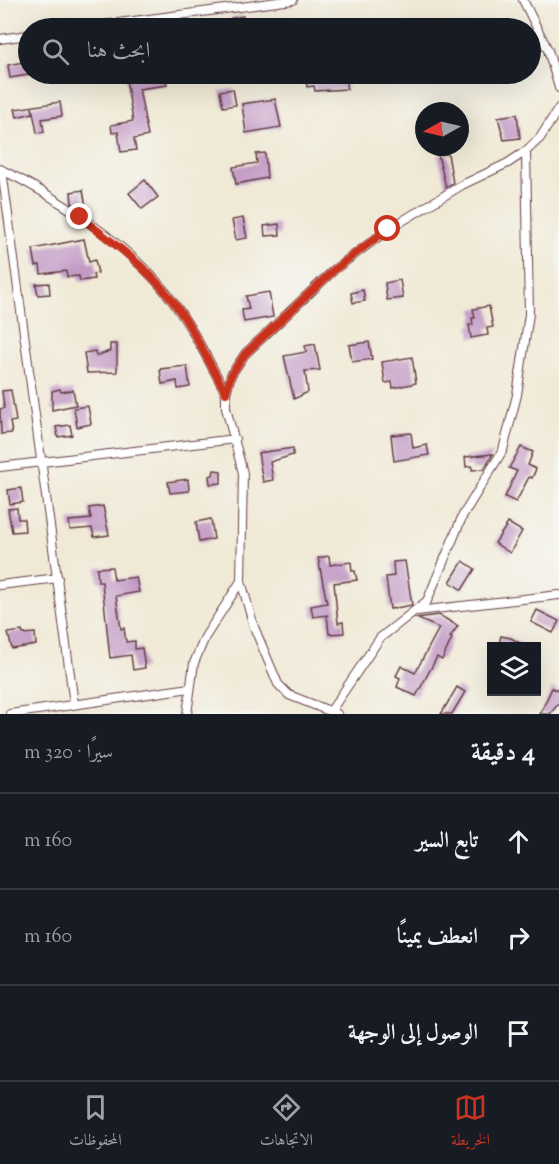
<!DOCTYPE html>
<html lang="ar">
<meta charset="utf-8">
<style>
body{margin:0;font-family:"Sorts Mill Goudy",Amiri,serif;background:#20242c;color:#f1f3f6;direction:rtl}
.controls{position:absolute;right:18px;bottom:18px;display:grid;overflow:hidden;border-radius:0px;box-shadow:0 6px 24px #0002}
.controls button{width:54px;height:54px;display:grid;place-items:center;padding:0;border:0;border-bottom:2px solid #363941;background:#171b24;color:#f1f3f6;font:30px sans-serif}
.compass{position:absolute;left:415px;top:102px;width:54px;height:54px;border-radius:50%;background:#171b24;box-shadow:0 6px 24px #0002;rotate:262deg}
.stop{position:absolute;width:18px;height:18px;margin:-14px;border:4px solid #c8321e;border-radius:50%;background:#fff}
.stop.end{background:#c8321e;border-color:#fff;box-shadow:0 2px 6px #0008}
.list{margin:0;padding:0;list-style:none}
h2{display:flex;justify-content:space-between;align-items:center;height:78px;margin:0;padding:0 24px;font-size:26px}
h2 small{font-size:20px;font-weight:400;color:#9ea1a6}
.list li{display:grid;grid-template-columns:39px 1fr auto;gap:18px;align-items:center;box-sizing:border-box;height:96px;padding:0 24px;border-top:2px solid #363941}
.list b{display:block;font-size:22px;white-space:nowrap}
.list em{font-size:20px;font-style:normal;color:#9ea1a6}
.icon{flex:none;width:33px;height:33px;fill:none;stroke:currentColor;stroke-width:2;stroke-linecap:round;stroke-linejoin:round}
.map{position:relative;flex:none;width:559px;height:714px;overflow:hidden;direction:ltr}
.search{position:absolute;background:#171b24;box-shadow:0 6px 24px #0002;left:18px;right:18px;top:18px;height:66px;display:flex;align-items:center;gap:15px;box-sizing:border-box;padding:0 21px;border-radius:33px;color:#9ea1a6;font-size:22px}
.sheet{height:366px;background:#171b24}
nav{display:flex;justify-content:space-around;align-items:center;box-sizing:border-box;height:84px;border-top:2px solid #363941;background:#171b24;font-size:16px;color:#9ea1a6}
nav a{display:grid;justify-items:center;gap:3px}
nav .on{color:#c8321e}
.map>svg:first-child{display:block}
.building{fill:#c29ac5}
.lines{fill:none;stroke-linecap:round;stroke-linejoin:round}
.minor-casing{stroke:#633d44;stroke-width:10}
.minor{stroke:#fff;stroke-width:8}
.route{stroke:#c8321e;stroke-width:8}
</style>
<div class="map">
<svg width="559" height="714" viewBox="0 0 559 714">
<rect width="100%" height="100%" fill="#f6f6f2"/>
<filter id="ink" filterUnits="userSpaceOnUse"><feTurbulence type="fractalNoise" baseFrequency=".0167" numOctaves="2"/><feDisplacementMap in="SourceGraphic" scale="12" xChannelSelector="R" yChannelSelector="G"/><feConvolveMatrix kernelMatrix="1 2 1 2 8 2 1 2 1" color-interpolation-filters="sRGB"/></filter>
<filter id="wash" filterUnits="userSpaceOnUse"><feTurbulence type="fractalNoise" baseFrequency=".008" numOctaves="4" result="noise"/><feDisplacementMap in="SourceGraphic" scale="24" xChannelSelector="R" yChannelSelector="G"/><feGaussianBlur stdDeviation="1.35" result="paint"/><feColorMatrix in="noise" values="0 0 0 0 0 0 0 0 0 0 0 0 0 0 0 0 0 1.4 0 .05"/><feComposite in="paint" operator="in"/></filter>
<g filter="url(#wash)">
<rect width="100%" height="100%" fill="#f0e9d5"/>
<g id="blocks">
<g class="building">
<path d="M243,16l2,12h-12l-2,-10z"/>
<path d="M28,61v14l-18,3 -2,-13z"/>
<path d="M143,74h22l2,11 -28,4 9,47 -14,3 2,11 -15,2 -3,-20 -6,1 -1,-8 22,-4 -7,-42 17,-3z"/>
<path d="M305,74h23l1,4 15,-3 3,14 -32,2 -1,-5 -7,1z"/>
<path d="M233,89l3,16 -13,2 -3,-16z"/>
<path d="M275,99l6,28 -35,6 -4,-29z"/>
<path d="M60,102l2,14 -20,3 2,13 -7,1 -1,-6 -4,-20 1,6 -16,4 -2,-8z"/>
<path d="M517,114l3,24 -16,2 -6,-23z"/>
<path d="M265,153l2,25 -31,6 -3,-17 24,-4 -1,-9z"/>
<path d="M448,154l5,29 -7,4 -8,-32z"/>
<path d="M145,180l13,17 -16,12 -13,-16z"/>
<path d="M83,190l3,17 -6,1 -8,-5 -1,-11z"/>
<path d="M243,218l4,20 -11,2 -4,-20z"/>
<path d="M279,224l1,11 -15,1 -1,-10z"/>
<path d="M84,239l5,23 6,-2 3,13 -5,1 1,5 -14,2 -1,-5 -12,1 -1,-6 -25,3 -1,-9 -4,1 -3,-17z"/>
<path d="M400,280l3,18 -16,2 -2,-17z"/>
<path d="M49,283l1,11 -12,1 -2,-11z"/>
<path d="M363,290l2,11 -12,2 -2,-10z"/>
<path d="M269,292l4,25 -29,5 -2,-12 7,-1 -3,-13z"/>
<path d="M489,306l4,21 -6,1 1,7 -17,3 -2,-13h4l-1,-7h3l-2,-9z"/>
<path d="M369,342l3,17 -20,3 -3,-17z"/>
<path d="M110,344h7v28l-30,1 -3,-20 11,-2 1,5 14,-5z"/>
<path d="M315,344l5,26 -15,1 3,21 -14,7 -10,-43 22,-4 -1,-6z"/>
<path d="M412,357l4,26 -23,5 -1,-6 -7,1 -3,-21z"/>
<path d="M187,366l3,21 -12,2 -1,-8 -15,3 -2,-15z"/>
<path d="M60,389l1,3 12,-2 3,15 -24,5v-19z"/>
<path d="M11,390l5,31 -6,1 2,11 -11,1 -1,-25 4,-1 -2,-17z"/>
<path d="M88,406l3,18 -14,3 -3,-19z"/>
<path d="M70,425l2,10 -14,2 -2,-10z"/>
<path d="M411,433l2,15 14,-3 2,10 -35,6 -3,-26z"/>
<path d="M521,447l12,5 -5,13 8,4 -4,9 -3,-1 -13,25 -11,-5 12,-26 -8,-3z"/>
<path d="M293,448v7l-23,7 3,18 -10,2 -5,-29z"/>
<path d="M493,454l-9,15 -12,1v-4l-6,1 -1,-10z"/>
<path d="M214,470l7,1v12l-11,1 -1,-8 4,-1z"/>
<path d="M188,479l1,12 -19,2 -2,-11z"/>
<path d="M21,488l2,14 -13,2 -2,-14z"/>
<path d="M103,506l6,29 -15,2 -2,-9 -22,2 -1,-9 22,-2 -2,-11z"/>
<path d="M17,508l1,11h6l1,12 -13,1 -4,-23z"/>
<path d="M211,519l3,20 -15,3 -3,-20z"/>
<path d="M508,523l14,8 -12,22 -15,-10z"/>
<path d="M329,556l1,9 21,-3 1,9h3l2,9 -23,3 4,40 5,-1 1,11 -15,1 -2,-19 -14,2 -2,-11 16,-3 -9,-45z"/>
<path d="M405,561l7,44 -22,4 -4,-32 8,-1 -1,-14z"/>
<path d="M463,561l12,8 -13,21 -12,-8z"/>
<path d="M112,567l2,13 22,-3 3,15 -23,4 5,33 3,-1 2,14 9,-1v8l7,-1 3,20 -12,2 -2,-15 -21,3 -8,-76h-4l-1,-14z"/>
<path d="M537,610l22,11 -6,12 -22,-11z"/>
<path d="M439,615l19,11 -8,11 2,1 -10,22 -5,-3 -21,39 -19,-9 3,-9 -4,-2 5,-10 14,7 24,-45 -23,-10z"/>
<path d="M22,631l1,3 12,-1 1,12 -24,4 -4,-16z"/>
<path d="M501,636l10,2 14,8 -26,-2z"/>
<path d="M457,687l8,5 -13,22h-11z"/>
<path d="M552,688l7,3v12l-9,11h-10z"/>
</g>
</g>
</g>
<g filter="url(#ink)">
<use href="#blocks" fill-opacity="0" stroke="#633d44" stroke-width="1.5"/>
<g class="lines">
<g class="minor-casing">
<g id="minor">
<path d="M523,0l25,50 11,38"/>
<path d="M80,28l213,-28"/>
<path d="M0,39l28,-4"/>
<path d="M0,169c55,26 131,78 168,126 23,30 40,65 58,98"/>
<path d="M2,170l72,534"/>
<path d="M0,467l235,-28"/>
<path d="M0,585l58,-7"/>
<path d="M417,611l142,-16"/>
<path d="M330,712l50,-74 47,-37 36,-86 40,-65 14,-55 12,-81 -3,-163"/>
<path d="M10,714l180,-26"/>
<path d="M187,714l7,-51 11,-26 36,-56"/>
<path d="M337,714l-48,-19 -11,-11 -24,-57 -13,-46 2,-108 -17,-65v-15l5,-18 14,-21 90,-85 54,-40 73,-44 46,-22 18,-12 14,-13 19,-30"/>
</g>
</g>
<use href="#minor" class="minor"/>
</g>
</g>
<g class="lines" filter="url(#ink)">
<path class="route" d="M80,217c30,23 63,47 87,77 24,29 40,66 59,99l5,-18 14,-21 90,-85 53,-40"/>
</g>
</svg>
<div class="controls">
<button><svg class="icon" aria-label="layers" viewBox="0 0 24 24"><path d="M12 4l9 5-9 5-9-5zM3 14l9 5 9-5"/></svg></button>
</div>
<svg class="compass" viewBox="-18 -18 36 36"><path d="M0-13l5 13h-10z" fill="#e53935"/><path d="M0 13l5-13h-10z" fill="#9ea1a6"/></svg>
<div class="stop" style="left:388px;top:229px"></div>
<div class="stop end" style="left:80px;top:217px"></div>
<div class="search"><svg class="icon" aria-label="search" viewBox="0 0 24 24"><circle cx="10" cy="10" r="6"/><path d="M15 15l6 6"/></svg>ابحث هنا</div>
</div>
<section class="sheet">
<h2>4 دقيقة<small>سيرًا · 320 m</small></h2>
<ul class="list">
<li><svg class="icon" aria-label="ahead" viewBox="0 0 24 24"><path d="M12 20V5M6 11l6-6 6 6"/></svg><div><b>تابع السير</b></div><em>160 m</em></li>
<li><svg class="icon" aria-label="right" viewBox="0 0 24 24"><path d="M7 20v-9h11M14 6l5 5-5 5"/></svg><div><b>انعطف يمينًا</b></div><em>160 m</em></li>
<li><svg class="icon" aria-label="arrive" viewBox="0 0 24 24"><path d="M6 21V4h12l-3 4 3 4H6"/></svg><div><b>الوصول إلى الوجهة</b></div></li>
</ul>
</section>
<nav>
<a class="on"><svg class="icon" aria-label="map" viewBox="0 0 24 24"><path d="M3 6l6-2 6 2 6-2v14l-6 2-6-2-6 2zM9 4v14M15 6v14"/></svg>الخريطة</a>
<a><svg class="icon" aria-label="directions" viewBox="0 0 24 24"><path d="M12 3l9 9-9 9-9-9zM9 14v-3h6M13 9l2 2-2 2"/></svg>الاتجاهات</a>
<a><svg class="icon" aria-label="saved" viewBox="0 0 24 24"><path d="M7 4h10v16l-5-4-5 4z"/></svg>المحفوظات</a>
</nav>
